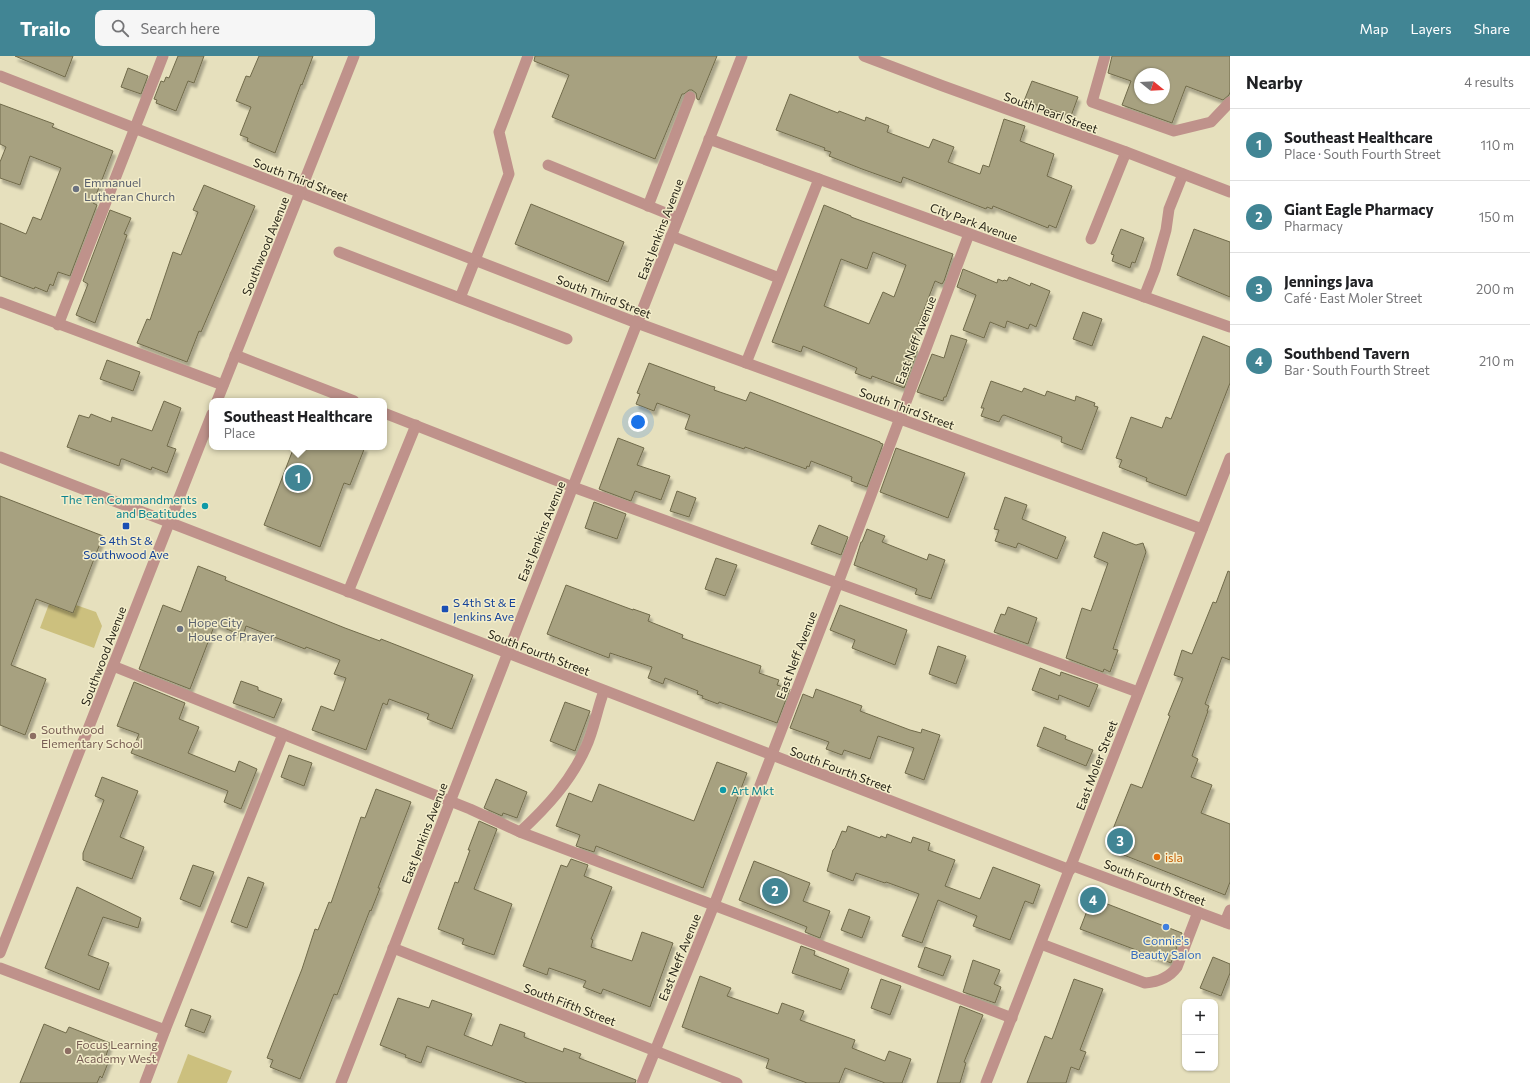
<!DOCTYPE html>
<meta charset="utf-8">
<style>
body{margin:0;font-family:Commissioner,sans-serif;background:#f6f6f6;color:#202124}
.controls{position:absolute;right:12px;bottom:12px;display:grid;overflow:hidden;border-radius:8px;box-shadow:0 1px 3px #0004}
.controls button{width:36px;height:36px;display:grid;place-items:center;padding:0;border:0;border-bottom:1px solid #e0e0e0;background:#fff;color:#202124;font:20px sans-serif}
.compass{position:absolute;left:1134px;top:12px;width:36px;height:36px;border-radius:50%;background:#fff;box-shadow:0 1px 3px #0004;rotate:108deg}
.you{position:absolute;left:638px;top:366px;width:14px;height:14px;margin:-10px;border:3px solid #fff;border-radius:50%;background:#1a73e8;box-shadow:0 0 0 6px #1a73e833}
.badge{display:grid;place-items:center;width:26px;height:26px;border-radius:50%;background:#418594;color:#fff;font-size:13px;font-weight:700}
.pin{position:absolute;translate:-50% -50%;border:2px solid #fff;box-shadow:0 1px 4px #0006}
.popup{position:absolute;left:209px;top:342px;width:178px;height:52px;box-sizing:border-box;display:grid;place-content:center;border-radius:8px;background:#fff;filter:drop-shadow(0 1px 3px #0005);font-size:13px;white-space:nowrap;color:#757577}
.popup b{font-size:15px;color:#202124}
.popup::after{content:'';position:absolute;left:50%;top:100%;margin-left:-8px;border:8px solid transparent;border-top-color:#fff}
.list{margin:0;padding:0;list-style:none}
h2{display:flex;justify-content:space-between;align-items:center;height:52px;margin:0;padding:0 16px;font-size:17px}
h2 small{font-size:13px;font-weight:400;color:#757577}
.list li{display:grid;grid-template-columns:26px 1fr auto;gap:12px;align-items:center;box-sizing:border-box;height:72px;padding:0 16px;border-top:1px solid #e0e0e0}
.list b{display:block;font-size:15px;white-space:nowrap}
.list p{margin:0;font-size:13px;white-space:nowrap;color:#757577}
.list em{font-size:13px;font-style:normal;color:#757577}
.icon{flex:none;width:22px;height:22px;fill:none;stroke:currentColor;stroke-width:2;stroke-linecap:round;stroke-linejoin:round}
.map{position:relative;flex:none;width:1230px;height:1027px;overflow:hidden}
header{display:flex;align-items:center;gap:24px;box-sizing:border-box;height:56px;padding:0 20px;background:#418594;color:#fff}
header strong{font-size:19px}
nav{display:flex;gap:22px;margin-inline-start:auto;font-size:14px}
.search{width:280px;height:36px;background:#f6f6f6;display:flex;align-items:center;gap:10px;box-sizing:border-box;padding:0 14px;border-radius:8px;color:#757577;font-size:15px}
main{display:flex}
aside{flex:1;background:#fff}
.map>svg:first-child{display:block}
.green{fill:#ccc07e}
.building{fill:#a7a180;stroke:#706a4a;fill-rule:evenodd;filter:url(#shadow)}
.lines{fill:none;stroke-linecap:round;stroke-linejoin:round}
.service{stroke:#bf928b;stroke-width:11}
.minor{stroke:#bf928b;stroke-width:11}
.worship-dot{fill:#6b7280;stroke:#f3edca;stroke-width:1.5}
.culture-dot{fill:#0f9aa8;stroke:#f3edca;stroke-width:1.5}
.transit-dot{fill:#1a4fb4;stroke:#f3edca;stroke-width:1.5}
.education-dot{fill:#8d6e63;stroke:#f3edca;stroke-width:1.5}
.food-dot{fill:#e8710a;stroke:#f3edca;stroke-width:1.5}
.shop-dot{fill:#3f7fe0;stroke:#f3edca;stroke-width:1.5}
.labels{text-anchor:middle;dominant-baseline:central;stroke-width:3;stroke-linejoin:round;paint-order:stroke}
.street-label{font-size:12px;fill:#262417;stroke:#f3edca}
.worship-label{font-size:12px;fill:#5b616d;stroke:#f3edca;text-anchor:start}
.culture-label{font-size:12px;fill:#0d838f;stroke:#f3edca;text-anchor:end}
.transit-label{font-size:12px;fill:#164399;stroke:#f3edca}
.education-label{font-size:12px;fill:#785e54;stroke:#f3edca;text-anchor:start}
.food-label{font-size:12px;fill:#c56008;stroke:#f3edca;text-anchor:start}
.shop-label{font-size:12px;fill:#366cbe;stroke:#f3edca}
</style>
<header>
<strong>Trailo</strong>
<div class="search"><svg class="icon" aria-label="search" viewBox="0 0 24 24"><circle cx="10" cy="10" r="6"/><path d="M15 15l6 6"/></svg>Search here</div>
<nav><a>Map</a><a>Layers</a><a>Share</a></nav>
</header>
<main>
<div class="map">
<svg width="1230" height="1027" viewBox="0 0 1230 1027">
<defs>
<filter id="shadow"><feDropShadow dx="2.5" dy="4.5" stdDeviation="1" flood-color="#0004"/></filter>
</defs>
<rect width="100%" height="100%" fill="#e6e0bd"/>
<g class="green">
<path d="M49,548l24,9 3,-8 20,7 6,14 -8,22 -54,-20z"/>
<path d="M188,998l44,17 -5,12h-50z"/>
</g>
<g class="building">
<path d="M15,0h58l-8,21z"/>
<path d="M178,0h26l-10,27 -6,-2 -12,30 -20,-8 1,-3 -3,-1 7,-18 3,1 2,-5 3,1z"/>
<path d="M259,0h54l-11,29 -1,-1 -26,69 -28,-12 1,-3 -8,-3 11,-28 -15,-6 10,-25 4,1z"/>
<path d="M535,0h182l-18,44 -2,-1 -1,-6 -4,-3h-3l-5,4h-2l-27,65 -103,-42 17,-42 -35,-14z"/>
<path d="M1112,0h118v36l-1,3 -6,5 -37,-14 -14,37 -50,-18 9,-24 -23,-8zM1140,18h24v24h-24z"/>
<path d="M128,12l20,8 -7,18 -20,-7z"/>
<path d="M1032,25l46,16 -7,19 -47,-15z"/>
<path d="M790,38l48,19 1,-2 26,10 1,-4 23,9 -2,6 42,16 4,-9 21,8 -6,15 32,12 3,-9 6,2 15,-48 21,7 -5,15 34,13 -7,22 25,10 -16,42 -7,-3 -1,3 -55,-22 -1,3 -5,-2 -1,2 -83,-32 -2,6 -39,-14 -33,-13 2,-4 -7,-2 1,-2 -49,-18z"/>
<path d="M0,48l54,20 -2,3 61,24 -20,52 4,2 -27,71 -12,-4 -5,14 -3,-2 -3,8 -12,-5 -1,2 -34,-13v-53l26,11 7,-17 8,3 20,-52 -31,-12 -10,29 -20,-7v-16l6,-15 -6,-3z"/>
<path d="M204,129l51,21 -54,126 -2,-1 -12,31 -50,-19 10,-24 3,1 23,-68 8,3 17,-43 -5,-2z"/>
<path d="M531,148l93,38 -16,40 -93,-38z"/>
<path d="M824,149l27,11v1l102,37 -9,27 -2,3 -7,-3 -25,65 8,3 -14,39 -32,-12 -1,3 -16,-6 2,-5 -54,-22 -2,6 -29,-10zM873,196l33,13 -12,32 -11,-5 -14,32 -45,-18 17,-47 26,10z"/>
<path d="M110,154l21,8 -7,16 3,1 -32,88 -19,-8 12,-31 -5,-3z"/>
<path d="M1121,173l23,9 -9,25 -3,-1 -2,6 -18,-7 2,-6 -3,-1z"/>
<path d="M1194,173l36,13v55l-53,-22z"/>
<path d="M963,213l34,14 1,-4 5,2 1,-1 3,1 2,-4 21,9 1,-3 19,8 -14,36 -6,-3 -2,5 -21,-8 -2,7 -15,-6 -6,16 -21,-8 13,-35 -19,-8z"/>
<path d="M1083,256l19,7 -10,27 -19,-7z"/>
<path d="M951,279l16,5 -21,57h-2l-1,4 -26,-9 15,-38 12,4z"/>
<path d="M1203,280l27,11v36l-44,113 -40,-15 1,-3 -28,-11 3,-7 -6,-2 15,-41 31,11 4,-11 5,2z"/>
<path d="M107,304l33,12 -7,19 -33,-12z"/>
<path d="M649,307l62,23 4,1 -1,3 32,11 4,-9 130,50v1l3,1 -16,43 -16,-6 1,-4 -41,-16 -2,6 -2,-1 -1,3 -61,-22 -1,2 -59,-20 5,-14 -33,-12 -3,8 -18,-7 4,-10 -3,-1z"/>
<path d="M991,325l31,11 2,-4 21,8 2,-5 28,10 1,-5 19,7 -1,3 4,1 -16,43 -21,-8 1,-5 -58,-22 -2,1 -3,6 -18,-6 3,-8h-3z"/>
<path d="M164,345l17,7 -14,38 9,3 -9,24 -15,-6 -1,3 -28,-11h-2l-2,7 -52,-19 12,-32 10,3 2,-4 20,8 1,-5 40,14z"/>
<path d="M618,382l26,10 -7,17 33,11 -9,24 -26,-9 -4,10 -32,-12z"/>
<path d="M294,391h71l-15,38 -6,-2 -24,64 -56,-22z"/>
<path d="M896,392l69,25 -17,45 -68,-26z"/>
<path d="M677,435l19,7 -7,19 -19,-6z"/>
<path d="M0,440l103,40 -30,77 -37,-14 -25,66 35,14 -21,56 -25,-10z"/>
<path d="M1005,441l22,8 -5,14 44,18 -9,22 -39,-16 -2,5 -21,-7 4,-11 -5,-1z"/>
<path d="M594,446l32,12 -9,25 -32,-11z"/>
<path d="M819,469l29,12 -7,18 -30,-11z"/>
<path d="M867,473l18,7 -3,6 45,18 2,-6 16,6 -14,39 -16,-5 2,-5 -63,-24 7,-23h1z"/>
<path d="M1103,476l33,13 7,-2 3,9 -33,97 5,1 -8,22 -6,-3 -1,3 -37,-14 16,-50 9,3 17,-48 -14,-6z"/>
<path d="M716,502l21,7 -12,31 -20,-7z"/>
<path d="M198,510l28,11 -1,3 120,48 35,13 1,-2 92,36 -21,54 -25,-10 2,-5 -40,-15 -2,6 -4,-2 -17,47 -54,-20 9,-24 13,5 12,-33 -12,-4 6,-14 -34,-13 -1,2 -59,-23 -3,10 -28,-12 -25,65 -51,-20 24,-64 18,7z"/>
<path d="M1228,515l2,1v88l-8,-3 -17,47 4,2 -2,5h1l-16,45 6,3 -7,18 21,8 -11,28 29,11v58l-5,13 -114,-45 -4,-6 24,-60 11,4 28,-72 -2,-1 15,-37 -9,-3 8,-25 10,4 21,-52 3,1z"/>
<path d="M566,529l67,25v-1l17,6 -2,6 35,14 -1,3 79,28 -2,7 20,7 -2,5 13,4 -13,34 -58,-21 -1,2 -16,-6 1,-2 -6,-2 1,-3 -33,-13 -2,6 -15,-6 4,-11 -42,-14 -1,5 -62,-24z"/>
<path d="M840,549l67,25 -12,35 -43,-17 3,-8 -25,-10z"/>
<path d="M1008,551l29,11 -9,26 -34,-12 7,-18 4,1z"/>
<path d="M938,590l28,10 -10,28 -27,-10z"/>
<path d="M1040,612l20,8 1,-4 37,13 -9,22 -30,-12 -1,5 -26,-10z"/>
<path d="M241,625l17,6v3l24,9 -8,19 -41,-15z"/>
<path d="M134,626l51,21 -6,16 20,8 -11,26 47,19 4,-11 18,8 -16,40 -17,-7 4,-11 -97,-38 8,-19 -22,-8z"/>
<path d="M816,633l46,17 -2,5 50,19 11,3 1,-4 18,6 -16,45 -19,-7 9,-25 -36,-12 -8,23 -26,-9 -2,5 -16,-6 3,-7 -39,-14 13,-34 10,4z"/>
<path d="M565,646l25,9 -15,40 -25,-10z"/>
<path d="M1044,671l22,9 -1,3 28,11 -7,16 -49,-20z"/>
<path d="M289,699l23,8 -8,23 -23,-9z"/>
<path d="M717,706l30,11 -44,115 -107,-42 -2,6 -18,-6 4,-11 -24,-9 13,-33 23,9 7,-18 95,37z"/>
<path d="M102,721l36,14 -18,46 24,10 -12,32 -49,-19v-7l21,-53 -9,-4z"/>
<path d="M496,723l31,13 -10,26 -14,-5 -1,3 -18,-8z"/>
<path d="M376,733l35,13 -33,86h2l-9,23 -1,-1 -33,85 -3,-1 -34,85 -30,-12 3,-7 -6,-2 35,-89 13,-40 3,1 11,-28 2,1 30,-86 4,1z"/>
<path d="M479,765l18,8 -23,60 38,15 -18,51 -32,-11 2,-5 -26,-10 17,-47 3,1 12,-33h-2z"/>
<path d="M848,770l32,12 1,-2 5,2 1,-4 24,9 2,-6 17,6 -2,7 27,10 -10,26 35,13 13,-32 47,18 -7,19 -8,-3 -15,39 -37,-14 4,-10 -39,-16 -16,43 -20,-7 17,-42 -33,-12 -1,1 -29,-10 -3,8 -26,-10 6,-21 2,-2 7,-17 4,1z"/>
<path d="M571,803l17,6 -4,11 28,11 -21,52 2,1 -2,7 41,14 10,-29 31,11 -23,64 -47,-18 -2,5 -18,-7 3,-6 -37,-13 -2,7 -24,-9 38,-101 6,2z"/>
<path d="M754,805l56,22 -7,18 27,10 -10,27 -15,-6 2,-5 -68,-27z"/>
<path d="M193,809l21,7 -14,35 -20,-8z"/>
<path d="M248,821l16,6 -17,45 -16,-6z"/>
<path d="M77,831l64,31 -3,10 -35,-11 -15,38 21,8 -10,27 -54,-22z"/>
<path d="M1092,842l90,35 -11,30 -91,-34z"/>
<path d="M849,853l21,8 -8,21 -21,-8z"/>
<path d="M801,890l14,5 -1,4 35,14 -8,21 -49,-17z"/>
<path d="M925,891l26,9 -8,20 -25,-9z"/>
<path d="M1213,901l17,7v9l-9,23 -21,-8z"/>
<path d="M973,904l27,10 -6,14 7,3 -6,16 -32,-11z"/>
<path d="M700,920l31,12 -4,8 51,18 4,-11 22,8 -4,9 55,20 -3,8 33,13 4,-10 22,8 -9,24h-17l-40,-15 -6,15h-32l-41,-15 3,-9 -87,-32z"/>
<path d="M881,923l20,7 -11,29 -19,-7z"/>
<path d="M1074,923l29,10 -23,61 6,2 -7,18 -8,-3 -5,16h-39l18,-47 7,3z"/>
<path d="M398,942l31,10 3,-8 40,14 -8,21 28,11 8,-22 25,9 -1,4 39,15 1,-4 17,6 -2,4 57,22 -1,3h-108l-100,-37 -6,17 -16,-6 1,-2 -26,-10z"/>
<path d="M960,950l23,9 -19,47 2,1 -6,20h-23z"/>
<path d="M191,953l20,7 -7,17 -19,-7z"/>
<path d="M44,968l22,9 3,-6 41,16 -4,13 4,2 -8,20 -2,-2 -3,7h-77z"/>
</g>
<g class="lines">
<g class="service">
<path d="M1105,0l-13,46 82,29 37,-9 19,-20"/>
<path d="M548,109l130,53"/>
<path d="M648,150l42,-109"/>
<path d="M671,180l108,42"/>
<path d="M1091,183l35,-87"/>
<path d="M339,196l228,87"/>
<path d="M1144,241l11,-28 11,-39 3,-21 14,-35"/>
<path d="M460,242l49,-124 -10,-42 29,-76"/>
<path d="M0,246l223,83"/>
<path d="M58,269l105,-269"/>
<path d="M235,299l119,46"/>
<path d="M746,307l73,-184"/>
<path d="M384,357l189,74 565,205"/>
<path d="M348,536l68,-167"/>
<path d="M113,610l357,143 50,23 492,186"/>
<path d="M520,776c27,-25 51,-51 66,-85 8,-17 11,-38 18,-56"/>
<path d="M1225,866l5,-12"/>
<path d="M1041,888l104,39c13,-1 24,-5 32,-16l21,-55"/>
<path d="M0,912l165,62 118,-296"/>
<path d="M145,1027l20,-53"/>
<path d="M642,1027l72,-178 124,-322 131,-349"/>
</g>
<g class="minor">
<path d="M864,0l79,30 183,66 104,40"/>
<path d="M0,20l637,247 565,206"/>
<path d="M709,83l371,135 150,53"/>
<path d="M217,345l137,-345"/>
<path d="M0,401l1070,413"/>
<path d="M1071,809l159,59"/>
<path d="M393,892l344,135"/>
<path d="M0,897l212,-539"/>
<path d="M341,1027l178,-459 223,-568"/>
<path d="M986,1027l244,-625"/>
</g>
</g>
<g class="worship-dot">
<circle cx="76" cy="133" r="4"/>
<circle cx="180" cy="573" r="4"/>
</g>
<g class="culture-dot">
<circle cx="205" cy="450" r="4"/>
<circle cx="723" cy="734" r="4"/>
</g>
<g class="transit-dot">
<rect x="122" y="466" width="8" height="8" rx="2"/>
<rect x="441" y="549" width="8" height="8" rx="2"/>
</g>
<g class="education-dot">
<circle cx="33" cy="680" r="4"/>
<circle cx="68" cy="995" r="4"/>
</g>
<circle class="food-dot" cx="1157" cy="801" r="4"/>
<circle class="shop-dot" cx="1166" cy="871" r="4"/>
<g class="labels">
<g class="street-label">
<text transform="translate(1051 56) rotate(20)">South Pearl Street</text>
<text transform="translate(301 123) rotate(21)">South Third Street</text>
<text transform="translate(974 166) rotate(20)">City Park Avenue</text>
<text transform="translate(660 173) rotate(-69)">East Jenkins Avenue</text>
<text transform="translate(265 190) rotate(-68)">Southwood Avenue</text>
<text transform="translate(604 240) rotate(21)">South Third Street</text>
<text transform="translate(915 284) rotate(-69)">East Neff Avenue</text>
<text transform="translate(907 352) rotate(20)">South Third Street</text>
<text transform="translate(541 475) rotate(-68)">East Jenkins Avenue</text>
<text transform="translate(539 596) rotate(21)">South Fourth Street</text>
<text transform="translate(796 599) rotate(-69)">East Neff Avenue</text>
<text transform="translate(103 600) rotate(-69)">Southwood Avenue</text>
<text transform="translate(1096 709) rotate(-69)">East Moler Street</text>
<text transform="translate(841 713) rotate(21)">South Fourth Street</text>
<text transform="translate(424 777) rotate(-69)">East Jenkins Avenue</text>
<text transform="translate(1155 826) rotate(21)">South Fourth Street</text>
<text transform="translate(679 901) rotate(-68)">East Neff Avenue</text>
<text transform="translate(570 948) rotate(21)">South Fifth Street</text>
</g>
<g class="worship-label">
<text x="84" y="126">Emmanuel<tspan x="84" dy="14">Lutheran Church</tspan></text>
<text x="188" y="566">Hope City<tspan x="188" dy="14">House of Prayer</tspan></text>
</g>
<g class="culture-label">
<text x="197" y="443">The Ten Commandments<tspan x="197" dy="14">and Beatitudes</tspan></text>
<text x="731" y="734" text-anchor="start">Art Mkt</text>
</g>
<g class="transit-label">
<text x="126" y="484">S 4th St &amp;<tspan x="126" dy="14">Southwood Ave</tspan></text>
<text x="453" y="546" text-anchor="start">S 4th St &amp; E<tspan x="453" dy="14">Jenkins Ave</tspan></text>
</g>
<g class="education-label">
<text x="41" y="673">Southwood<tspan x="41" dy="14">Elementary School</tspan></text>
<text x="76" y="988">Focus Learning<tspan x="76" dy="14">Academy West</tspan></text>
</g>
<g class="food-label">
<text x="1165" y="801">isla</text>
</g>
<g class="shop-label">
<text x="1166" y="884">Connie's<tspan x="1166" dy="14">Beauty Salon</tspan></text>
</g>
</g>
</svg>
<div class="controls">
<button>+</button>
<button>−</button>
</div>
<svg class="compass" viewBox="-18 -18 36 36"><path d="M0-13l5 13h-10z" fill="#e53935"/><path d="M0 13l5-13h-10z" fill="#757577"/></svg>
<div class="you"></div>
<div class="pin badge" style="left:298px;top:422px">1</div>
<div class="popup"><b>Southeast Healthcare</b>Place</div>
<div class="pin badge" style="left:775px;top:835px">2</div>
<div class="pin badge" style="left:1120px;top:785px">3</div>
<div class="pin badge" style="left:1093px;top:844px">4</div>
</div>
<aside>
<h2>Nearby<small>4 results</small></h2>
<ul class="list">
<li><span class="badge">1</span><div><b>Southeast Healthcare</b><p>Place · South Fourth Street</p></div><em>110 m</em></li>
<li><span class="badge">2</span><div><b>Giant Eagle Pharmacy</b><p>Pharmacy</p></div><em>150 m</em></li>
<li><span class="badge">3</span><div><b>Jennings Java</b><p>Café · East Moler Street</p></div><em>200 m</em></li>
<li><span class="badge">4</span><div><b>Southbend Tavern</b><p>Bar · South Fourth Street</p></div><em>210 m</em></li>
</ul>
</aside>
</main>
